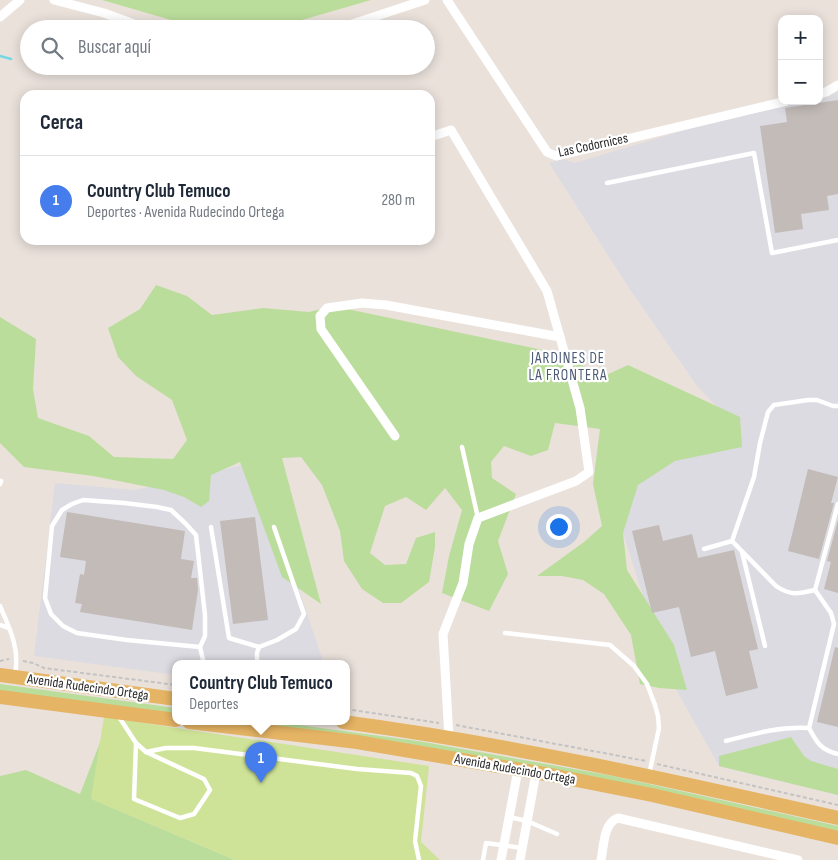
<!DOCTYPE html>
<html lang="es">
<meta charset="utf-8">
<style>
body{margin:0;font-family:"Sofia Sans Condensed",sans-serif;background:#f2f2f3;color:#1f2937}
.controls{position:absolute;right:15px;top:15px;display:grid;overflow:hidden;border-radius:10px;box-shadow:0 2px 12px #0003}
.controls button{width:45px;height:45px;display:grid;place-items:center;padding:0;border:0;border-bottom:1px solid #e0e1e3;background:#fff;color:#1f2937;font:25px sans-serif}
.you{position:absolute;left:558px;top:526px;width:18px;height:18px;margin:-12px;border:4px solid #fff;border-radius:50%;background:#1a73e8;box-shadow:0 0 0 8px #1a73e833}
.badge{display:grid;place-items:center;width:32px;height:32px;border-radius:50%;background:#457dec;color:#fff;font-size:16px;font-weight:700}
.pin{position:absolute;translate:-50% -41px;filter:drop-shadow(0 1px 2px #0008)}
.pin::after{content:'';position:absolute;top:26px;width:18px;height:15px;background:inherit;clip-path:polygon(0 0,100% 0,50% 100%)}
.popup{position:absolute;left:172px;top:660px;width:178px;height:65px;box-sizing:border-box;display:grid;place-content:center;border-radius:10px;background:#fff;filter:drop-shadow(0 1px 4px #0005);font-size:16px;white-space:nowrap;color:#747a83}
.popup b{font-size:19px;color:#1f2937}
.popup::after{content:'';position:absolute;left:50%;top:100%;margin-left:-10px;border:10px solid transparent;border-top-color:#fff}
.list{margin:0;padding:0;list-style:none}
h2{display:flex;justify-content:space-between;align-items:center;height:65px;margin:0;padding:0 20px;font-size:21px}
h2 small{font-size:16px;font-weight:400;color:#747a83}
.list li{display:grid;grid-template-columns:32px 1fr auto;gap:15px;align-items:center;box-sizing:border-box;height:90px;padding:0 20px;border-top:1px solid #e0e1e3}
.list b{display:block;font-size:19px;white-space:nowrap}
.list p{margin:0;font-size:16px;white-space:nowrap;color:#747a83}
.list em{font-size:16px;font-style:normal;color:#747a83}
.icon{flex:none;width:28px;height:28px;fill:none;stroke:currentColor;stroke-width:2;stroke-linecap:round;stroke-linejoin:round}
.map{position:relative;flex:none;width:838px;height:860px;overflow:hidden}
.search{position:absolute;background:#fff;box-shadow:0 2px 12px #0003;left:20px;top:20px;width:415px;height:55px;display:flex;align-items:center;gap:12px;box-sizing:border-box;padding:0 18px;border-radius:28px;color:#747a83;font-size:19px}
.panel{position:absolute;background:#fff;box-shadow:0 2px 12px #0003;left:20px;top:90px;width:415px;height:155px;border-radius:15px}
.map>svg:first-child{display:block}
.industrial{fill:#dcdbe2}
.green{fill:#bbdd9b}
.pitch{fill:#cee397}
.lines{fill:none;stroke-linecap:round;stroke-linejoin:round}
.stream{stroke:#74d8e5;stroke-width:2.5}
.building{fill:#c2bbb7}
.path{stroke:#c3c3c3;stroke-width:2;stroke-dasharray:4 2.5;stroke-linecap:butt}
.service{stroke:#fff;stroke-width:4.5}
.minor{stroke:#fff;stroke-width:9}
.primary{stroke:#e5b464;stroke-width:14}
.labels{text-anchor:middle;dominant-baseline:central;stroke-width:4.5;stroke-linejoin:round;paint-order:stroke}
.street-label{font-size:14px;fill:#282828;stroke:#fff}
.neighbourhood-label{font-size:15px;letter-spacing:1px;fill:#4c5a75;stroke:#fff}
</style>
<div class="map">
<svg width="838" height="860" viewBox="0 0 838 860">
<rect width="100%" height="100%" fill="#eae1db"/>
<g class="industrial">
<path d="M838,91v704l-119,-29 -51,-91 -51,-161 -13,-33 115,-72 -22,-23 -68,-98 -80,-125 14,-4 12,4 130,-39 103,-23h11v-2l9,-2z"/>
<path d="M256,462l68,202h-148v11l-142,-19 21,-173 80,7z"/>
</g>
<g class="green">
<path d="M102,0h269l-100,29h-69z"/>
<path d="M156,285l31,11 25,19 51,-7 46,4 24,-6 224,47 47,23 24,-11 112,52 2,30 -67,14 -37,24 -15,48 4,37 47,75 13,45 -28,-2 -19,-4 -9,-49 -27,-41 -21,-14 -21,-4h-25l47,-34 18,-16 -9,-42 7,-55 -45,-6 -7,27 -17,6 -27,-10 -13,16 1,16 24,16 -18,47 10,33 -19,37 -47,-18 7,-37 13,-46 -17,-22 -19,22 -20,-13 -21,9 -15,47 15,12 21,-1 10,-26 19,-6v15l-6,35 -28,21h-18l-21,-14 -18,-28 -4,-30 -18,-46 -21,-28 -19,1 39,146 -39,-27 -42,-115 -29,13 -2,26 -8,6 -17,-10 -20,-7 -71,-14 -69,-9 -24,-24v-126l36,22 -3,50 5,29 51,18 25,21 59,2 14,-19 -15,-40 -36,-24 -18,-19 -10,-29 32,-19z"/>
<path d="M0,684l176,24v7l-176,-23z"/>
<path d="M108,722v84l127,54h-235v-84l26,-6 54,24z"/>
<path d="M226,722h50l142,19 195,35 225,50v9z"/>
<path d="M791,737l13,19 7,5 27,8v26l-119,-29v-10z"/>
</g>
<path class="pitch" d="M104,717l325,49 -8,76 19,18h-205l-144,-61z"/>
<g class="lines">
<path class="stream" d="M0,56l11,3"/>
</g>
<g class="building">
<path d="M838,100v94l-11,2 2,14 -28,4 2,15 -28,4 -15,-107 27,-4 -2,-14z"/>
<path d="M808,469l30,8 -7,26h3l-15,56 -31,-8z"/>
<path d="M67,512l118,19 -4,28 13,2 -3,17h6l1,12 -6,40 -112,-18 2,-8 -7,-1 5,-29 4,1 2,-14 -26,-4z"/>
<path d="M255,517l13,103 -35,4 -13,-103z"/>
<path d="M838,520v73l-14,-4 7,-27 -4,-1z"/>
<path d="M659,525l4,16 29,-7 6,24 36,-8 24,99 -9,2 9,37 -32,8 -11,-45 -24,6 -12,-50 -27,6 -20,-82z"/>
<path d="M835,647l3,1v79l-21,-5z"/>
</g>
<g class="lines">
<g class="path">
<path d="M0,661l9,-2"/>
<path d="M23,661l10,2 11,5 132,17"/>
<path d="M346,709l93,14"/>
<path d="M456,725l190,36"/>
<path d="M657,764l181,41"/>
</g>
<g class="service">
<path d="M607,183l147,-30 18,100 66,-13"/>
<path d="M462,447l16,71"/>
<path d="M0,484l1,-3"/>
<path d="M838,504l-23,86 16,23 3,11 -25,104c8,15 12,22 29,26"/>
<path d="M211,527l18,111 30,9"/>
<path d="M732,541l44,45c15,10 22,8 39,4"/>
<path d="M704,549l28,-8 22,-64 6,-34 8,-31 6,-7 34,-5h9l16,6h5"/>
<path d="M742,552l23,94"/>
<path d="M0,606c10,23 20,43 15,68"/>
<path d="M0,625l9,3"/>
<path d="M505,633l105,12 24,21 13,18 8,21 3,11 1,12 -10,47"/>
<path d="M200,647l-73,-7 -50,-7 -14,-7 -12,-12 -6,-16 7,-72 10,-16 10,-6 11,-4 41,3 33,4 14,3 14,13 11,12 9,80v21l-5,11 4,17"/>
<path d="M257,664v-11l2,-6 18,-7 19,-11 8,-15 -30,-87"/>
<path d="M119,717l17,26 10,9 58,27 6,11 -16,24 -14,4 -46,-19 2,-56"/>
<path d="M726,741c27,-7 54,-15 83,-13"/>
<path d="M146,752l20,-4h28l163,21 54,4 6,3 4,10 -6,55 4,19"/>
<path d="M509,817l18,4 30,13"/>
<path d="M483,860l3,-17 36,5"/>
</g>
<g class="minor">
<path d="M54,0l50,13 44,16"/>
<path d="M447,0l100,152 9,4 231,-55"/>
<path d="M0,17l20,-17"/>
<path d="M337,29l88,-29"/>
<path d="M819,94l7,-2 12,-7"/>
<path d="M430,137l21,-7 96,161 33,117 9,64 -13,9 -98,37 -9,26 -6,39 -20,51 6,104"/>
<path d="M395,436l-74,-107 -1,-13 7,-8 35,-5 24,2 174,32"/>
<path d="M501,860l17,-90"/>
<path d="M520,860l16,-87"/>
<path d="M601,860c3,-13 2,-37 17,-42l180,42"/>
</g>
<g class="primary">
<path d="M0,675l176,24"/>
<path d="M0,697l176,23"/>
<path d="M189,722l168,20 194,33 101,20 186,43"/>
<path d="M343,722c167,22 331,59 495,96"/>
</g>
</g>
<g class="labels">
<g class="street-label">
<text transform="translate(593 145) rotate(-12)">Las Codornices</text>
<text transform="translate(88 687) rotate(8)">Avenida Rudecindo Ortega</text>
<text transform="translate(515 769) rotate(10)">Avenida Rudecindo Ortega</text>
</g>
<g class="neighbourhood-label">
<text x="568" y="358">JARDINES DE<tspan x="568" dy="17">LA FRONTERA</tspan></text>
</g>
</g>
</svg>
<div class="controls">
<button>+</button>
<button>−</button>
</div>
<div class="you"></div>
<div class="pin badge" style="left:261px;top:783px">1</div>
<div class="popup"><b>Country Club Temuco</b>Deportes</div>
<div class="search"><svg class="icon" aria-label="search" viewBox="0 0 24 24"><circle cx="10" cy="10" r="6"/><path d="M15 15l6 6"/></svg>Buscar aquí</div>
<section class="panel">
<h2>Cerca<small></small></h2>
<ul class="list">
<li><span class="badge">1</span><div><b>Country Club Temuco</b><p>Deportes · Avenida Rudecindo Ortega</p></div><em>280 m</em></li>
</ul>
</section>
</div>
